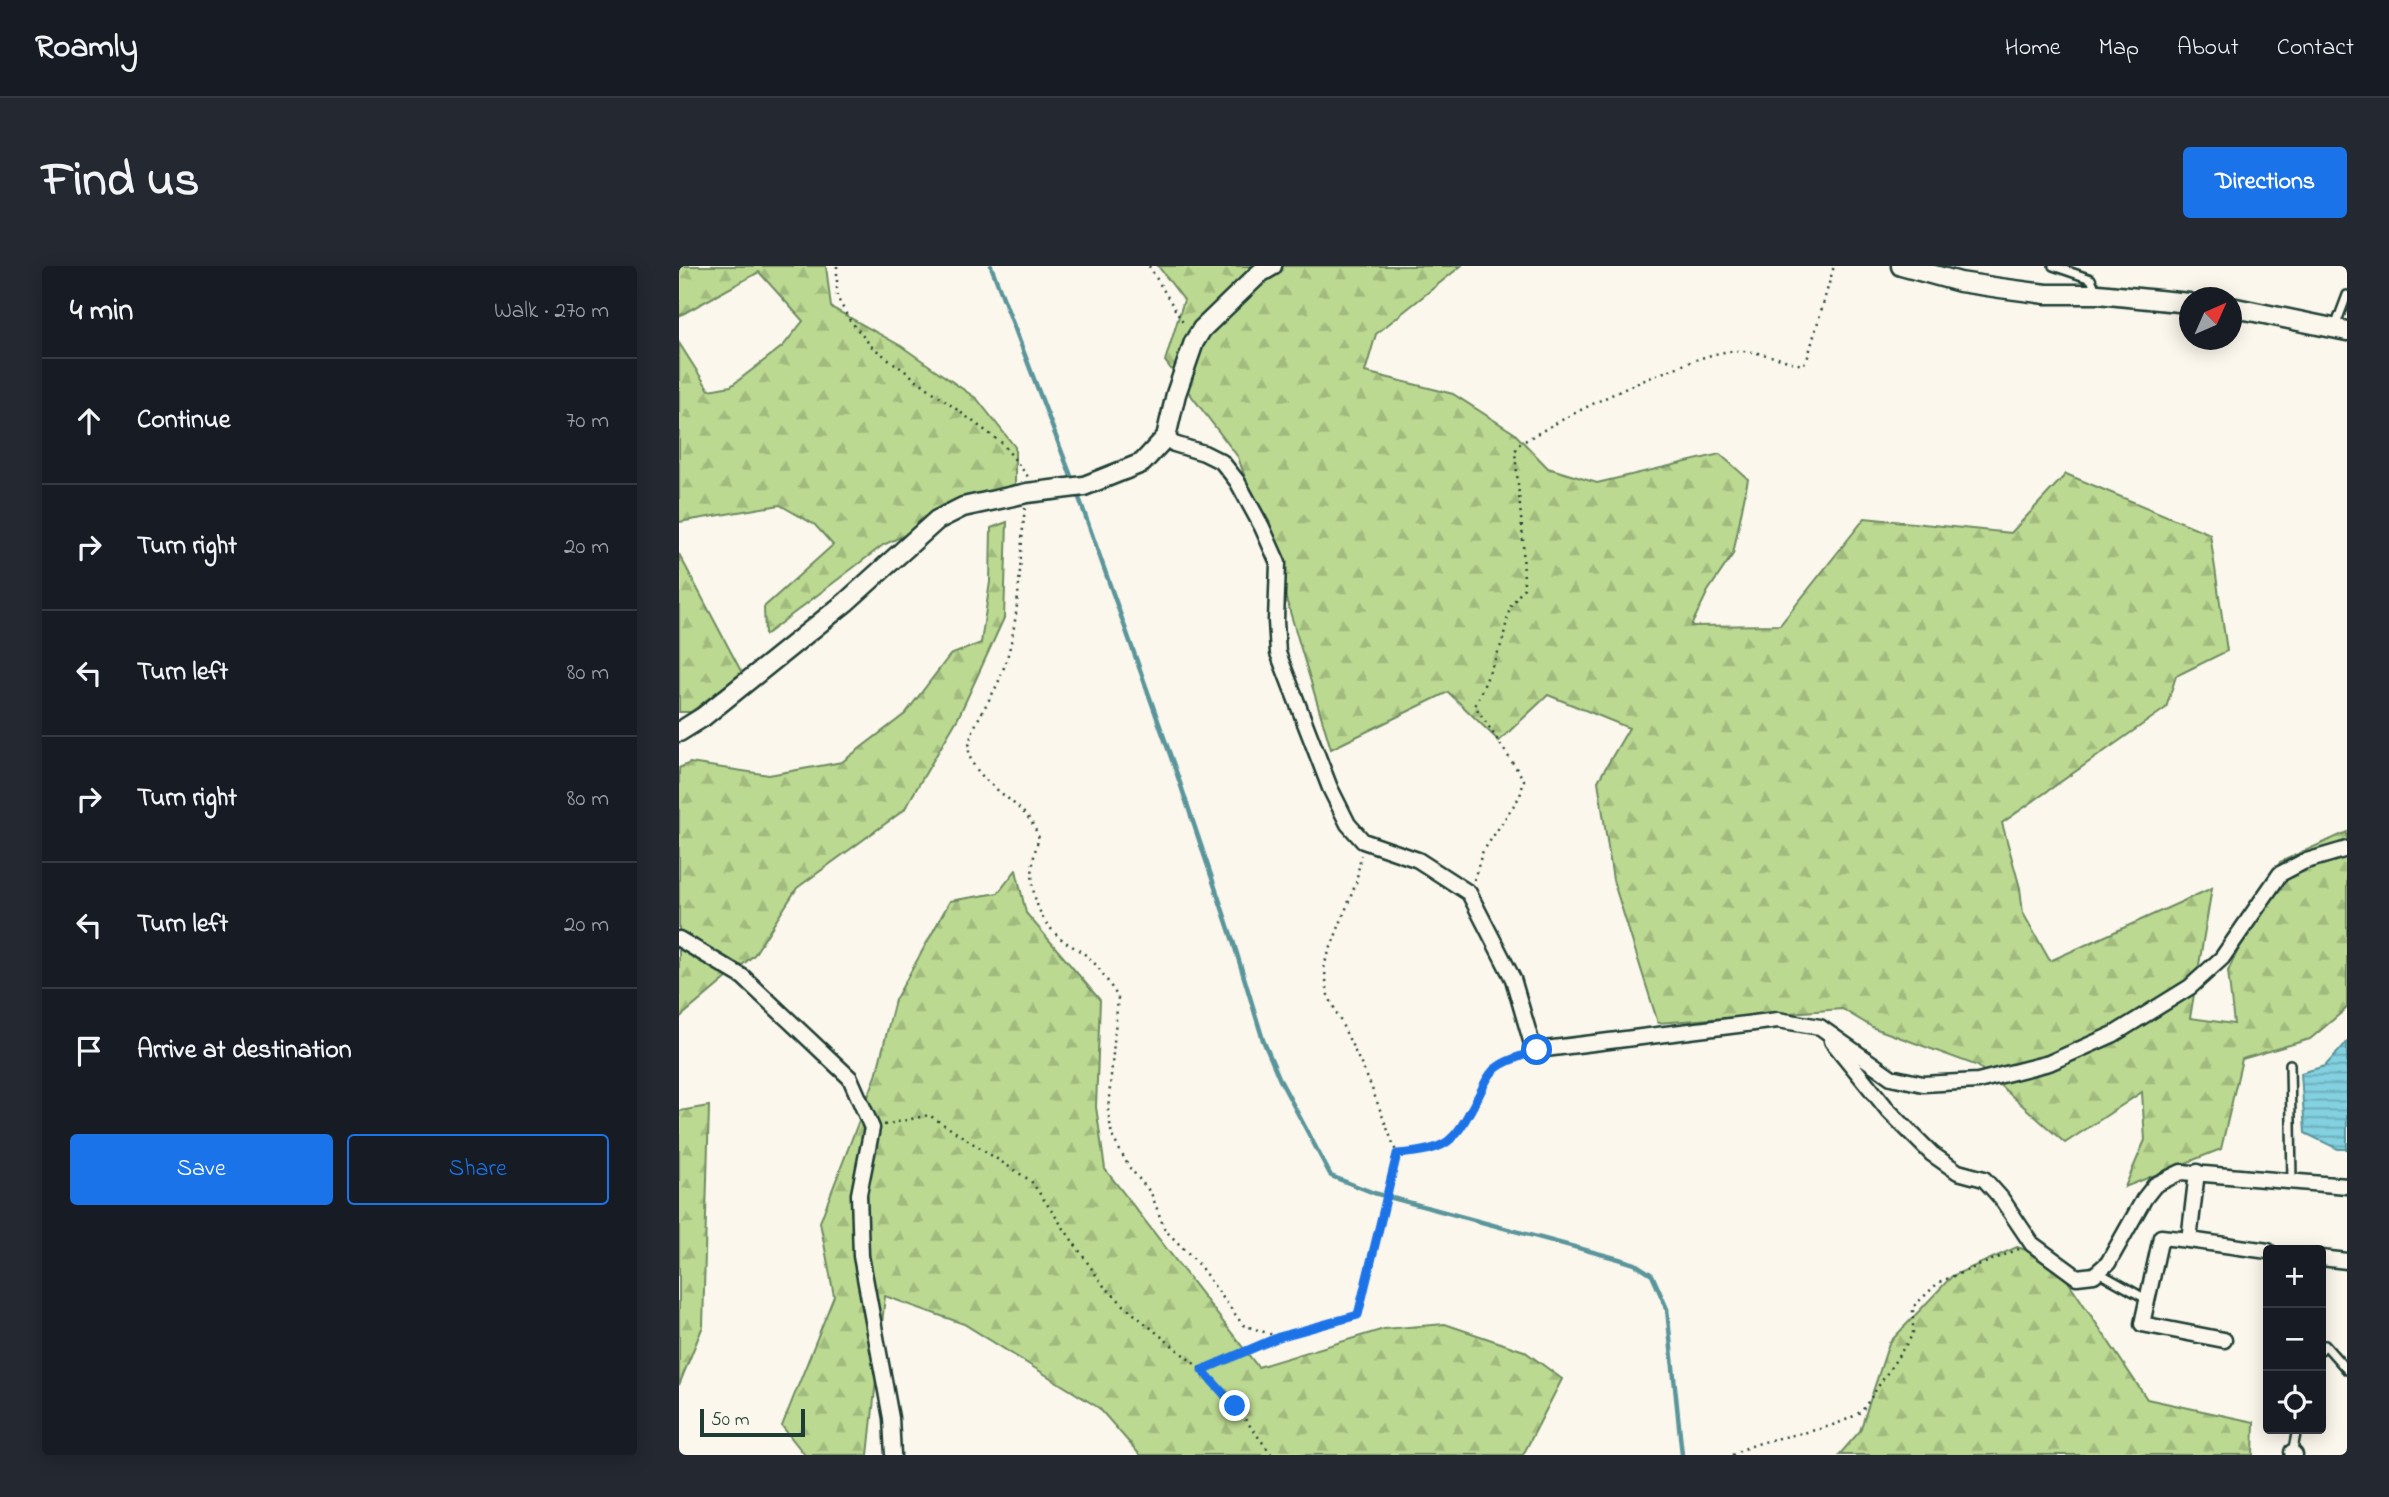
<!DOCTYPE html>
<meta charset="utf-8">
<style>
body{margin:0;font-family:"Indie Flower",sans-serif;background:#242831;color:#f1f3f6}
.controls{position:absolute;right:21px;bottom:21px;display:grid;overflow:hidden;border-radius:7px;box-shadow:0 4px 18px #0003}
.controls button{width:63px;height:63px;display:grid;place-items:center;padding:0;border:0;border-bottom:2px solid #363941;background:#171b24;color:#f1f3f6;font:35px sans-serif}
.compass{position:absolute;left:1500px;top:21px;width:63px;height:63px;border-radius:50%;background:#171b24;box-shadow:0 4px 18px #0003;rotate:45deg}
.scale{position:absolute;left:21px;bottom:18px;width:105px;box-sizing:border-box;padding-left:7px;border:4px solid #1f3d34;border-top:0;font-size:19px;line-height:24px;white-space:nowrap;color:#1f3d34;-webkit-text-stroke:5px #fbf7ec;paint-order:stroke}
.stop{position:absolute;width:21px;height:21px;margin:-16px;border:5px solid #1a73e8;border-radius:50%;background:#fff}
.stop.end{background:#1a73e8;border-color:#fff;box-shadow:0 2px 7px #0008}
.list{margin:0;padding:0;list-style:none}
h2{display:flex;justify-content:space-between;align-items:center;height:91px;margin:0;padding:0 28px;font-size:30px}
h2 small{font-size:23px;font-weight:400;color:#9ea1a6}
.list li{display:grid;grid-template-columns:46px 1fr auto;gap:21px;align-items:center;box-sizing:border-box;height:126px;padding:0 28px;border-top:2px solid #363941}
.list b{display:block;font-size:26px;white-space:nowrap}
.list em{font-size:23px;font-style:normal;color:#9ea1a6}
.actions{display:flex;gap:14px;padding:21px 28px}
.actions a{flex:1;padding:16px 0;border:2px solid #1a73e8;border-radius:7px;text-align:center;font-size:24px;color:#1a73e8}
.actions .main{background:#1a73e8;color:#fff}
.icon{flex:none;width:38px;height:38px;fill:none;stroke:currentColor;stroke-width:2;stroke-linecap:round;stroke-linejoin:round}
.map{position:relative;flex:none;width:1668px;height:1189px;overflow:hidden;border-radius:7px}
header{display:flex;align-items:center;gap:42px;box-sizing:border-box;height:98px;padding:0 35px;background:#171b24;border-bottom:2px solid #363941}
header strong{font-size:33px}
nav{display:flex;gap:38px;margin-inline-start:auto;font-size:24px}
.intro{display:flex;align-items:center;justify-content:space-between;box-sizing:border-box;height:168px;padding:0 42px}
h1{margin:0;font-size:49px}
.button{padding:18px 32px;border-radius:7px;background:#1a73e8;color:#fff;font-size:24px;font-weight:700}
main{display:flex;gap:42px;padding:0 42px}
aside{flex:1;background:#171b24;border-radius:7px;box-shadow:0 4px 18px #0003}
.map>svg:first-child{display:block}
.forest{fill:url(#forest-firs);stroke:#6e8b62;stroke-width:2}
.water{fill:url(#water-rules);stroke:#5a959b;stroke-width:2}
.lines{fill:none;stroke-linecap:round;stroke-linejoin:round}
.stream{stroke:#5a959b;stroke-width:4.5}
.service-casing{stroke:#1f3d34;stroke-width:12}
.minor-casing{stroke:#1f3d34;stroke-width:19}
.tertiary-casing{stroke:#1f3d34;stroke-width:23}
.path{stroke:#1f3d34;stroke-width:2.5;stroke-dasharray:2 5;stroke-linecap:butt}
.service{stroke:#fbf7ec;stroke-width:7}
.minor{stroke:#fbf7ec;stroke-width:14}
.tertiary{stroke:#fbf7ec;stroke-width:18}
.route{stroke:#1a73e8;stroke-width:9}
</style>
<header>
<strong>Roamly</strong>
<nav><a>Home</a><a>Map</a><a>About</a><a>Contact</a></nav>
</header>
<div class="intro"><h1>Find us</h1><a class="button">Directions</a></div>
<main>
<aside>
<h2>4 min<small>Walk · 270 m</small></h2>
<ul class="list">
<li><svg class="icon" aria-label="ahead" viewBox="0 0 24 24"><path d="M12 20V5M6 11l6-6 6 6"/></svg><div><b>Continue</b></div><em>70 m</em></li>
<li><svg class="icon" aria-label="right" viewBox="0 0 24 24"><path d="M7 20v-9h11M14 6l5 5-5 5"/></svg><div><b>Turn right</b></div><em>20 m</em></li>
<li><svg class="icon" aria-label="left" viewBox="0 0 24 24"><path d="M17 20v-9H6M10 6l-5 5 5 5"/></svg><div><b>Turn left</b></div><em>80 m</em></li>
<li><svg class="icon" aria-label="right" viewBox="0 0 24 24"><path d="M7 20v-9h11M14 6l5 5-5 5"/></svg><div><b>Turn right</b></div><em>80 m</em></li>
<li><svg class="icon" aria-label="left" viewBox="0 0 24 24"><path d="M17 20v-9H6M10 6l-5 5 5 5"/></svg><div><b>Turn left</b></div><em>20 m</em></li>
<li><svg class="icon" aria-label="arrive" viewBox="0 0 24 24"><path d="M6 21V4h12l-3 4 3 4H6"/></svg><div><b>Arrive at destination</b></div></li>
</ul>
<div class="actions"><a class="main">Save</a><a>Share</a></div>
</aside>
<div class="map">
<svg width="1668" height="1189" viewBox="0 0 1668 1189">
<defs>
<pattern id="forest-firs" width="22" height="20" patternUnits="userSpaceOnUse" patternTransform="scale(1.75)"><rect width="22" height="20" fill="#bcd991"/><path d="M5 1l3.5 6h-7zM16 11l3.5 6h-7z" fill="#a1bb7e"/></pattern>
<pattern id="water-rules" width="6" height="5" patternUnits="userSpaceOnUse" patternTransform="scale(1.75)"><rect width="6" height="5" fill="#82d0e0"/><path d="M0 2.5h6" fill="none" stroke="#6aaab6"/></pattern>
</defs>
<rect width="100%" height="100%" fill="#fbf7ec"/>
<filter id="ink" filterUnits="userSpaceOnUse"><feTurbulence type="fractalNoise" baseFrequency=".0143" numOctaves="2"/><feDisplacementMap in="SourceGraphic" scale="14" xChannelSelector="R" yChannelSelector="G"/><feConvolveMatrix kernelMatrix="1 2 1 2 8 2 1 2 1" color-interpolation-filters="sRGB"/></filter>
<g filter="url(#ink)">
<g class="forest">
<path d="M0,0h147l5,41 70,39 76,53 38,48v37l-132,61 -118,90 -1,-28 69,-62 -18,-20 -35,-20 -101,17v-179l30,47 22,-4 52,-40 20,-25 -44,-49 -80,44z"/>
<path d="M479,0h303l-85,68 -11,38 88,22 61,39 34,35 49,15 123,-29 28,25 -15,75 -25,37 -17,35 89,-1 85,-107 146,15 55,-59 144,60 17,117 -51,25 -10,32 -164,115 18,65 3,25 27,48 162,-73 -22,130 44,6 -6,-53 52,-109 67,-30v176l-37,31 -68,20 -21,90 -96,38 20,-47 -3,-48 -77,51 -87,-77 -104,-38 -32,-19 -184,14 -45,-143 -15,-99 31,-53 -81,-33 -49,46 -51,-49 -117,57 -43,-144 -50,-148 -73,-96 19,-61z"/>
<path d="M328,256l-3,96 -46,100 -54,92 -107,78 -43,67 -75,63v-250l11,-5 79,12 73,-13 63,-48 45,-59 31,-12 9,-61 1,-54z"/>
<path d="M0,288l63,119 -51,39h-12z"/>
<path d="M337,604l10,43 74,87 -4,107 9,62 153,198 126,-38 61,-5 79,27 38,28 -39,76h-383l-41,-47 -135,-84 -79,-28 -17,159h-63l-23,-29 52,-130 -14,-74 56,-146 19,-76 55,-99 48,-8z"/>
<path d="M30,840l-6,220 -24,59v-274z"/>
<path d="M1338,981l36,12 94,140 107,23 -1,33h-414l21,-24 29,-88 63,-67z"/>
</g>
<path class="water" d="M1668,776v107h-9l-33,-16 -4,-60 24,-7z"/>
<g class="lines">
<g class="stream">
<path d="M312,0l83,218"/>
<path d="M398,226l101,285 55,164 30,99 17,40 51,96 43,17 245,66 16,5 17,11 15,34 15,146"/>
</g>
<g class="service-casing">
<g id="service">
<path d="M1374,0l38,13 6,14"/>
<path d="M1656,61l12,-32"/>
<path d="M1611,798l2,117"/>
<path d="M1419,1006l50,28"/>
<path d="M1642,1084l4,-5 22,25"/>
<path d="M1613,1188l5,-25"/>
</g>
</g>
<g class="minor-casing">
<g id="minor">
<path d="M487,171l8,7 30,9 18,9 15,19 25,46 16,36 -2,58 2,32 52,135 18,36 15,17 55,19 51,33 44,86 19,65 5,6 241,-30 42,7 71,50 32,7 55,-3 71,-18 65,-29 76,-47 32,-29 58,-84 23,-12 44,-13"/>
<path d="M0,673l64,38 107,101 22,50 -13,66 2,62 30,162 2,37"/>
<path d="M1153,775l56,69 44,44 26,18 26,7 17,19 31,46 45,33 17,-2 14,-12 36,-64 11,-14 26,-13 166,14"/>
<path d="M1518,906l-8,68 79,11"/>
<path d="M1510,974l-28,-3 -19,87 82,16"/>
<path d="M1642,992l26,3"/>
<path d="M1613,1186l3,3"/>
</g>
</g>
<g class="tertiary-casing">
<g id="tertiary">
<path d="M1222,0l59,16 40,6 46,6h52l91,9"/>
<path d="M1552,41l116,24"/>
<path d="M0,466l24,-15 143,-115 91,-82 26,-13 64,-14 57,-7 58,-23 24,-26 10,-43 18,-52 8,-13 58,-56 12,-7"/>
</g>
</g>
<g class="path">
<path d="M158,0v31l12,22 22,27 131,97 27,35"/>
<path d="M470,0l36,60"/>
<path d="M346,242c-7,57 -3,116 -25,170 -8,22 -37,56 -30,79 9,26 47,43 62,66 3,5 5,11 7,15 -12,33 -9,72 18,97 9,9 22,14 31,22 12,10 21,27 30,40l-10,113 4,26 17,31 22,26 14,37 31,31 47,64 36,12"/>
<path d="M795,614l8,-27 38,-57 4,-16 -49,-74 27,-63 8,-36 14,-19 -1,-49 -8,-87 3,-7c50,-30 100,-55 154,-76 19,-7 41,-17 62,-18 23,-1 45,8 68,14l5,-5 27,-94"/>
<path d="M205,859l45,-10 102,66 72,104 26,25 73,60 33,36 37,49"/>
<path d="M718,888l32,-3 16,-6 15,-13 30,-59 11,-9 21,-8"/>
<path d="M523,1104l77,-33 79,-22 39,-161 -28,-73 -41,-86 -4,-30 32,-82 5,-28"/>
<path d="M1053,1189c40,-23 91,-18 130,-44l51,-77v-27l26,-25 80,-33"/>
</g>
<use href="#service" class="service"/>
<use href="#minor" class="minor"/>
<use href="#tertiary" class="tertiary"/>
</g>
</g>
<g class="lines" filter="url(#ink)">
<path class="route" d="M556,1140l-33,-36 77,-33 79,-22 39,-161c56,-5 57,-13 82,-59 4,-8 8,-18 14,-24 11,-11 30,-15 44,-21"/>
</g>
</svg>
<div class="controls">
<button>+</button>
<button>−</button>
<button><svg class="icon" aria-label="locate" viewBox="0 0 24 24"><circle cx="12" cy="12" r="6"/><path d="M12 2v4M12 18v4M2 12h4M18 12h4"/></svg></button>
</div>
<svg class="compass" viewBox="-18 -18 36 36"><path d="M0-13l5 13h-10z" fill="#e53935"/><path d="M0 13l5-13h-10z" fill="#9ea1a6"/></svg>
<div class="scale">50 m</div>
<div class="stop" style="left:858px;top:784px"></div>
<div class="stop end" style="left:556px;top:1140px"></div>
</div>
</main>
